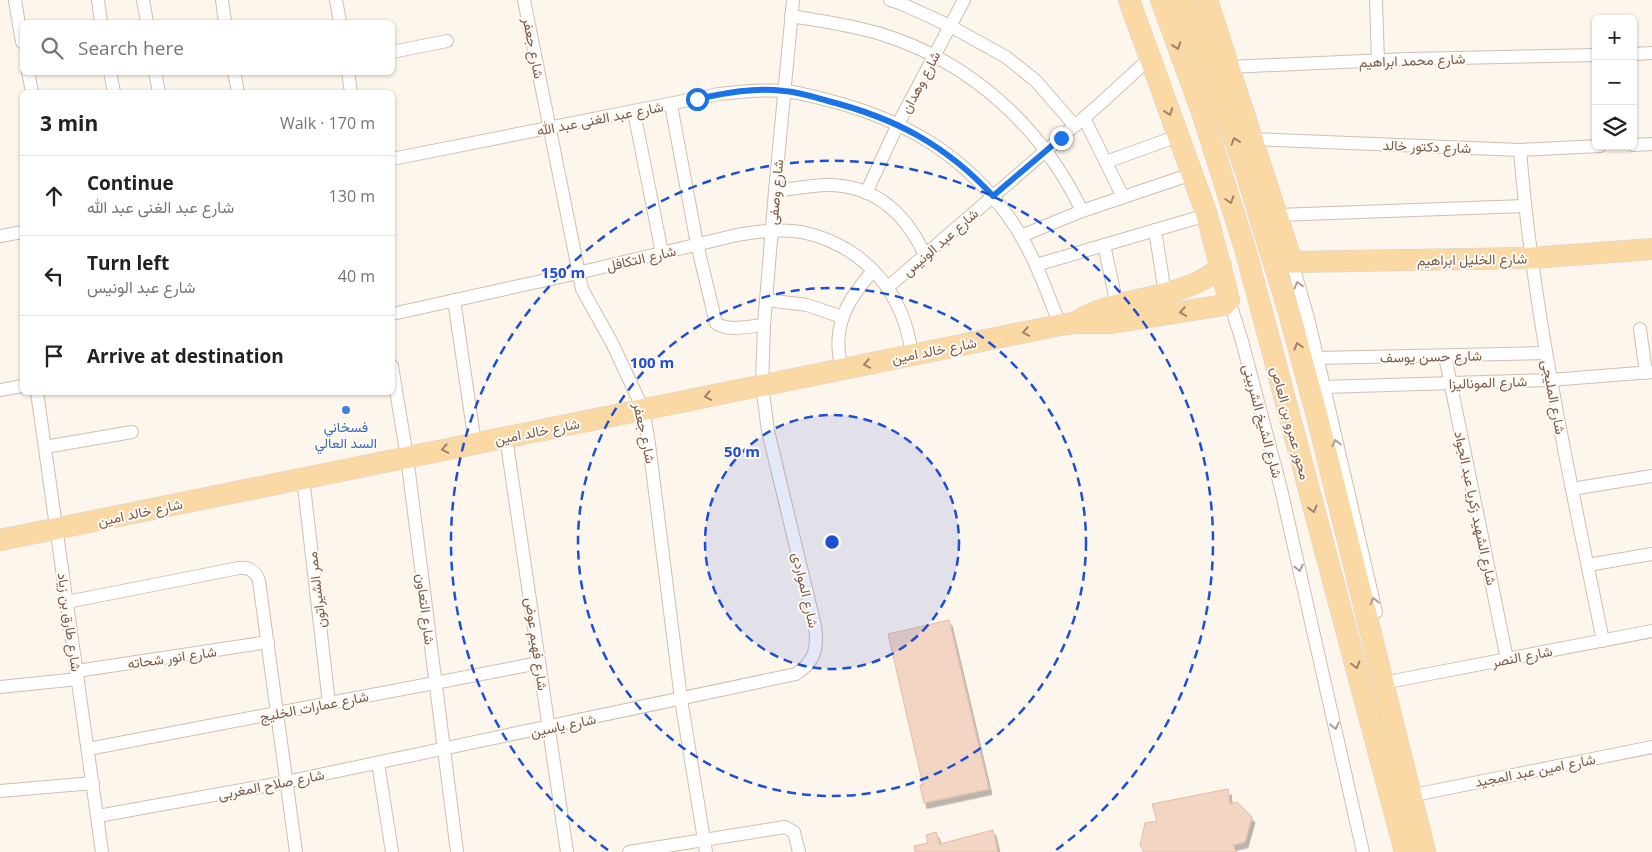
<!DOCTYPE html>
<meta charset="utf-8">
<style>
body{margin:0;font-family:"Open Sans",Vazirmatn,sans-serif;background:#f6f6f6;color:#222}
.controls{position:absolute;right:15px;top:15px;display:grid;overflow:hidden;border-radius:8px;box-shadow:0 1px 4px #0004}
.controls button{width:45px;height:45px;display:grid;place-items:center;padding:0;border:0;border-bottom:1px solid #e0e0e0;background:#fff;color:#222;font:25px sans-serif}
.stop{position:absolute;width:15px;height:15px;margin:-11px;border:4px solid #1a73e8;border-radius:50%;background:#fff}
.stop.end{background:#1a73e8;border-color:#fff;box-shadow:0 1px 5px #0008}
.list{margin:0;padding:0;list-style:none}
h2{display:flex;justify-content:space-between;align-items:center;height:65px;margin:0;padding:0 20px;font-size:21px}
h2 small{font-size:16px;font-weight:400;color:#767676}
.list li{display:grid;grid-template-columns:32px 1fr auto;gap:15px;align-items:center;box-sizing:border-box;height:80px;padding:0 20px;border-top:1px solid #e0e0e0}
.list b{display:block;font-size:19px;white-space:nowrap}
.list p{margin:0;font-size:16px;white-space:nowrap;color:#767676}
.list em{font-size:16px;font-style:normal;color:#767676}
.icon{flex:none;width:28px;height:28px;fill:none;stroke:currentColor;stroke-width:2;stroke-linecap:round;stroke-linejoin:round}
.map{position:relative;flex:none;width:1652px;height:852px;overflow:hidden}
.search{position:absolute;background:#fff;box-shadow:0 1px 4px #0004;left:20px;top:20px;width:375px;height:55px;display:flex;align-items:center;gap:12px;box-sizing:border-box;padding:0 18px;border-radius:8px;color:#767676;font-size:19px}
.panel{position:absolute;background:#fff;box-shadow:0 1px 4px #0004;left:20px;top:90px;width:375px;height:305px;border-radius:8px}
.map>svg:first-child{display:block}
.building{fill:#f3d5c3;stroke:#e6bba3;filter:url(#shadow)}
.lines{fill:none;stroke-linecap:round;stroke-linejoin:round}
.street-casing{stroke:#d1beb0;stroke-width:14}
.primary-casing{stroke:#dad1cd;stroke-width:22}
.street{stroke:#fff;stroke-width:12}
.primary{stroke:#fbd9a5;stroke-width:21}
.oneway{stroke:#a18267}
.oneway2{stroke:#af9d94}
.route{stroke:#1a73e8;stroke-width:6}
.ring{fill:none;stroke:#1d4ed8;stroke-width:2.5;stroke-dasharray:9 6}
.shop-dot{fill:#3f7fe0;stroke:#fffaf3;stroke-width:2}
.labels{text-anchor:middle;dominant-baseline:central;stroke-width:4;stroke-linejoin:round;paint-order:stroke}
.street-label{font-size:14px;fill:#7a5c4d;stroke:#fffaf3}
.shop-label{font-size:14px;fill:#366cbe;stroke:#fffaf3}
.centre{fill:#1d4ed8;stroke:#fffaf3;stroke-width:2.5}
.ring-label{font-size:15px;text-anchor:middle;font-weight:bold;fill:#1d4ed8;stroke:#fffaf3;stroke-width:4;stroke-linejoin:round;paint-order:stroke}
</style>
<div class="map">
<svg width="1652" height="852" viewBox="0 0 1652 852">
<defs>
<filter id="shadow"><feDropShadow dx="3" dy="5.5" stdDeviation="0" flood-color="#0004"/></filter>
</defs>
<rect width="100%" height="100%" fill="#fdf6ec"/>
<g class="building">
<path d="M949,620l40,169 -65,14 -4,-18h3l-35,-151z"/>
<path d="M1228,789l2,15 7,-2 15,15 -7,25 -12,3 3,7h-92l-1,-2 -3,-5 5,-22 12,-2 -5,-17z"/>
<path d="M993,830l5,22h-83l-1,-6 14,-3 -2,-8 10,-3 4,12z"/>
</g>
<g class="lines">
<g class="street-casing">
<g id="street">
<path d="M15,0l7,42"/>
<path d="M98,0l3,22"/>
<path d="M143,0l4,22"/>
<path d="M222,0l3,22"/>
<path d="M336,0l4,22"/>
<path d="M524,0l58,289 30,54 31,66 6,35 32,255 25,153"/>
<path d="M890,0l10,3 50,23 56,31 30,24 39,45"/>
<path d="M1376,0l2,61"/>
<path d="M791,16c31,5 61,9 90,18 90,28 161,93 201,177"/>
<path d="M392,52l55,-11"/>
<path d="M1633,54l19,-1"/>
<path d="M1229,67l179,-8 188,-4"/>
<path d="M28,72l4,20"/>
<path d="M110,72l4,20"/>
<path d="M155,72l4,20"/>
<path d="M234,72l4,20"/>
<path d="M348,72l3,20"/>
<path d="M671,105l26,139 19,79c11,9 34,3 48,2"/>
<path d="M634,112l28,141"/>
<path d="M1084,118l39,79"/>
<path d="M1253,139l267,11 80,-4"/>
<path d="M1633,145l19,-1"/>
<path d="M1520,150c13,166 50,328 83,491"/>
<path d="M392,159l327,-65c21,-2 42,-5 64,-3 16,1 32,6 48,10 73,19 132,53 177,115 24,33 37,71 52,109"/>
<path d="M1106,162l72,-26"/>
<path d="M775,191c16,-2 33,-5 50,-6 49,-1 80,27 100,70"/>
<path d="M866,193l32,-69 66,-124"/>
<path d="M1277,215l248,-9"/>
<path d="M1155,230l10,63"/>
<path d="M0,236l22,-4"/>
<path d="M1021,236l61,-25 110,-37"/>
<path d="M1104,245l13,60"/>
<path d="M1292,262l17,60 67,290"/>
<path d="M1036,265l171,-50"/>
<path d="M888,287l213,-184 49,-45"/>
<path d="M454,300l21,143"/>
<path d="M766,300l41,5 35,12"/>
<path d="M1229,300l13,41 39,148 82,363"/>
<path d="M392,314l186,-41 159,-38c22,-4 47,-7 69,-2 61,15 98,61 106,122"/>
<path d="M1640,329l6,44"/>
<path d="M1445,356l62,303"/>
<path d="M1317,358l228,-5"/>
<path d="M392,366l15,91 50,395"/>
<path d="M842,369c-11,-41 4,-68 31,-98"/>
<path d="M1323,387l227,-7 102,-8"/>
<path d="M0,390l22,-4"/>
<path d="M37,392l65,460"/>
<path d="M506,437l61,415"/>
<path d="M45,447l87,-15"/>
<path d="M303,478l26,225"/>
<path d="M1572,489l80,-13"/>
<path d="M1588,565l64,-11"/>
<path d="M67,602l172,-34c10,-1 17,3 20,13l37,271"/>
<path d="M77,671l191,-29"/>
<path d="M1393,681l259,-50"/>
<path d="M0,687l78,-8"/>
<path d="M88,749l451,-86"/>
<path d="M378,763l14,89"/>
<path d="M0,791l93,-8"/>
<path d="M1419,794l233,-47"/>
<path d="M98,816l188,-34 510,-108c19,-13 22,-25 19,-48l-47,-195 -6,-46 2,-60 11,-134 18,-191"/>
<path d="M629,852l156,-25 9,5 5,20"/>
</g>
</g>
<g class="primary-casing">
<g id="primary">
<path d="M1161,0l41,112 44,140 159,600"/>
<path d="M1184,0l61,169 43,140 29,107 108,436"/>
<path d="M1207,0l85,262 240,-4 120,-9"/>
<path d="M1081,319c39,-23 109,-20 140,-53"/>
<path d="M0,540l1060,-215 14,-2h38l112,-18 5,-5 -22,-85 -78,-215"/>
</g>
</g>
<use href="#street" class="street"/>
<use href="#primary" class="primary"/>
</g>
<defs><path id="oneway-chevron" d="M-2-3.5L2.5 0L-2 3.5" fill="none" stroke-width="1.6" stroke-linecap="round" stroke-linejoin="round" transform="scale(1.25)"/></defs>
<g class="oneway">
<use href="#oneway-chevron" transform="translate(1177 46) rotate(70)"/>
<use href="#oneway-chevron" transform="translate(1169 112) rotate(70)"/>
<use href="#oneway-chevron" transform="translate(1235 141) rotate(-109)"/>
<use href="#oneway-chevron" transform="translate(1230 200) rotate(72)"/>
<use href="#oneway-chevron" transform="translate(1183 312) rotate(171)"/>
<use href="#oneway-chevron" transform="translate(1026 332) rotate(169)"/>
<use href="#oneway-chevron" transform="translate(1298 346) rotate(-106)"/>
<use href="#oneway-chevron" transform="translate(867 364) rotate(169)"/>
<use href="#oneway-chevron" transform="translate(708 396) rotate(169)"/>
<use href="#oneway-chevron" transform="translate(445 449) rotate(169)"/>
<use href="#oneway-chevron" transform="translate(1313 509) rotate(75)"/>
<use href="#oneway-chevron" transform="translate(1356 665) rotate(74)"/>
</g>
<g class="oneway2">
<use href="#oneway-chevron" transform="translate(1298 285) rotate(-105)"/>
<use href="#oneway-chevron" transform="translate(1336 443) rotate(-103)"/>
<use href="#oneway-chevron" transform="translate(1299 568) rotate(77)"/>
<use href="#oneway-chevron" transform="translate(1374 601) rotate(-103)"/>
<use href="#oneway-chevron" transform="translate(1335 726) rotate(77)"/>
</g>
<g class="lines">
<path class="route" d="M697,99c28,-6 58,-12 87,-8 15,1 30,6 44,10 67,17 118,44 165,95l68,-58"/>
</g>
<circle cx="832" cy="542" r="127" fill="#1d4ed8" fill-opacity=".12"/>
<g class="ring">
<circle cx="832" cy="542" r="127"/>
<circle cx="832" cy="542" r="254"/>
<path d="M608 850A381 381 0 1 1 1056 850"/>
</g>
<circle class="shop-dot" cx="346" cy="410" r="5"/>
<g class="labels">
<g class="street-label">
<text transform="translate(534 48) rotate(79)">شارع جعفر</text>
<text transform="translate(1412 60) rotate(-2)">شارع محمد ابراهيم</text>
<text transform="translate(920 82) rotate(-62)">شارع وهدان</text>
<text transform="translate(600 118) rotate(-11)">شارع عبد الغنى عبد الله</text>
<text transform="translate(1427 146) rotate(2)">شارع دكتور خالد</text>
<text transform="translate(775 192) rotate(-85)">شارع وصفى</text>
<text transform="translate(940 242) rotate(-41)">شارع عبد الونيس</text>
<text transform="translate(641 258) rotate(-13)">شارع التكافل</text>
<text transform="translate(1472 259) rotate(-1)">شارع الخليل ابراهيم</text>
<text transform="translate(934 350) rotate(-11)">شارع خالد امين</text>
<text transform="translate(1431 356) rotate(-1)">شارع حسن يوسف</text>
<text transform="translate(1488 382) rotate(-2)">شارع الموناليزا</text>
<text transform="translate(1554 397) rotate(79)">شارع المليجى</text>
<text transform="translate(1263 421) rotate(75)">شارع الشيخ الشربينى</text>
<text transform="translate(1291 423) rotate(75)">محور عمرو بن العاص</text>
<text transform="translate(537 431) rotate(-11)">شارع خالد امين</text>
<text transform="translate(645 433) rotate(78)">شارع جعفر</text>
<text transform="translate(1476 508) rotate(78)">شارع الشهيد زكريا عبد الجواد</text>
<text transform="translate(140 512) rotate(-12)">شارع خالد امين</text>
<text transform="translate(316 590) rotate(-97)">ممر الشيراتون</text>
<text transform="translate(806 590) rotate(77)">شارع المواردى</text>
<text transform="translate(426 609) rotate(83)">شارع التعاون</text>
<text transform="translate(70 622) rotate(82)">شارع طارق بن زياد</text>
<text transform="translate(537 644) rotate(82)">شارع فهيم عوض</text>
<text transform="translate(1522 656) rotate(-11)">شارع النصر</text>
<text transform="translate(172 657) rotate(-8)">شارع انور شحاته</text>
<text transform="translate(314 706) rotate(-11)">شارع عمارات الخليج</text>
<text transform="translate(563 725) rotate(-12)">شارع ياسين</text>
<text transform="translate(1535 770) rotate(-11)">شارع امين عبد المجيد</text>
<text transform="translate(271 784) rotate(-11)">شارع صلاح المغربى</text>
</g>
<g class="shop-label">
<text x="346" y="426">فسخاني<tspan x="346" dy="16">السد العالي</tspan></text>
</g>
</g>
<circle cx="832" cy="542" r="8" class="centre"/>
<g class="ring-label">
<text x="563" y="278">150 m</text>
<text x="652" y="368">100 m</text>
<text x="742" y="457">50 m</text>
</g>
</svg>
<div class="controls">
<button>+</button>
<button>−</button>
<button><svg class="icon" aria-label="layers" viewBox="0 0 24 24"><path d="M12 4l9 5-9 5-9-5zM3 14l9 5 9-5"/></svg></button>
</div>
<div class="stop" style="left:697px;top:99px"></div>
<div class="stop end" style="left:1061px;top:138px"></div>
<div class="search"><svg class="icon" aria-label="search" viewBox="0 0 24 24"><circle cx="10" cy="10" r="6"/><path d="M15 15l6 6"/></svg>Search here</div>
<section class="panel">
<h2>3 min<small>Walk · 170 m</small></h2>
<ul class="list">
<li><svg class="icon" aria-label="ahead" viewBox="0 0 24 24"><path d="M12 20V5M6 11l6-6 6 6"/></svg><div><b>Continue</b><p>شارع عبد الغنى عبد الله</p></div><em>130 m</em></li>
<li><svg class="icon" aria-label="left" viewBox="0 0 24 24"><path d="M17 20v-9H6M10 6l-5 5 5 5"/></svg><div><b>Turn left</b><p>شارع عبد الونيس</p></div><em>40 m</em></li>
<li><svg class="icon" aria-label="arrive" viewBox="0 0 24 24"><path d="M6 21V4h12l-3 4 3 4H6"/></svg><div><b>Arrive at destination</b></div></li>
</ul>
</section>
</div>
